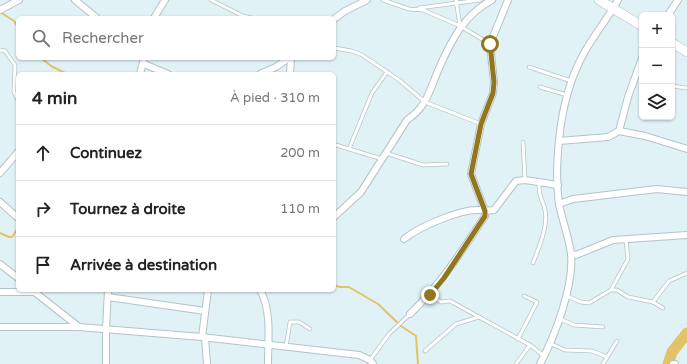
<!DOCTYPE html>
<html lang="fr">
<meta charset="utf-8">
<style>
body{margin:0;font-family:"Varela Round",sans-serif;background:#f2f2f2;color:#222}
.controls{position:absolute;right:12px;top:12px;display:grid;overflow:hidden;border-radius:6px;box-shadow:0 1px 3px #0004}
.controls button{width:36px;height:36px;display:grid;place-items:center;padding:0;border:0;border-bottom:1px solid #e0e0e0;background:#fff;color:#222;font:20px sans-serif}
.stop{position:absolute;width:12px;height:12px;margin:-9px;border:3px solid #91761c;border-radius:50%;background:#fff}
.stop.end{background:#91761c;border-color:#fff;box-shadow:0 1px 4px #0008}
.list{margin:0;padding:0;list-style:none}
h2{display:flex;justify-content:space-between;align-items:center;height:52px;margin:0;padding:0 16px;font-size:17px}
h2 small{font-size:13px;font-weight:400;color:#767676}
.list li{display:grid;grid-template-columns:26px 1fr auto;gap:12px;align-items:center;box-sizing:border-box;height:56px;padding:0 16px;border-top:1px solid #e0e0e0}
.list b{display:block;font-size:15px;white-space:nowrap}
.list em{font-size:13px;font-style:normal;color:#767676}
.icon{flex:none;width:22px;height:22px;fill:none;stroke:currentColor;stroke-width:2;stroke-linecap:round;stroke-linejoin:round}
.map{position:relative;flex:none;width:687px;height:364px;overflow:hidden}
.search{position:absolute;background:#fff;box-shadow:0 1px 3px #0004;left:16px;top:16px;width:320px;height:44px;display:flex;align-items:center;gap:10px;box-sizing:border-box;padding:0 14px;border-radius:6px;color:#767676;font-size:15px}
.panel{position:absolute;background:#fff;box-shadow:0 1px 3px #0004;left:16px;top:72px;width:320px;height:220px;border-radius:6px}
.map>svg:first-child{display:block}
.lines{fill:none;stroke-linecap:round;stroke-linejoin:round}
.stream{stroke:#e2c369;stroke-width:2}
.river{stroke:#e2c369;stroke-width:11}
.lane-casing{stroke:#b3c4c8;stroke-width:4.5}
.street-casing{stroke:#b3c4c8;stroke-width:8}
.secondary-casing{stroke:#b3c4c8;stroke-width:10}
.lane{stroke:#fff;stroke-width:3}
.street{stroke:#fff;stroke-width:6}
.secondary{stroke:#fff;stroke-width:9}
.route{stroke:#91761c;stroke-width:5}
</style>
<div class="map">
<svg width="687" height="364" viewBox="0 0 687 364">
<rect width="100%" height="100%" fill="#e0f2f6"/>
<g class="lines">
<g class="stream">
<path d="M0,12l14,9 4,6"/>
<path d="M41,58l10,8 16,8"/>
<path d="M0,233l9,4h3l6,-9"/>
<path d="M334,285l6,2h9l29,17 23,22 15,10 2,28"/>
</g>
<path class="river" d="M668,364l4,-12 15,-19"/>
<g class="lane-casing">
<g id="lane">
<path d="M211,0l32,16 9,2"/>
<path d="M383,0l26,9 14,1 37,16 30,18"/>
<path d="M456,0l4,26"/>
<path d="M419,8l61,-8"/>
<path d="M334,48l18,3 10,4 37,25 26,22 56,22"/>
<path d="M0,50l5,1 10,14 -1,27 4,8"/>
<path d="M529,67l42,14"/>
<path d="M672,86l15,2"/>
<path d="M540,87l27,8"/>
<path d="M523,142l2,38"/>
<path d="M336,145l46,14"/>
<path d="M349,149l23,-56 15,-21"/>
<path d="M386,153l37,12 24,-1"/>
<path d="M533,263c6,-16 17,-40 11,-57 -4,-10 -5,-13 -5,-24"/>
<path d="M611,290l17,-31 -2,-19"/>
<path d="M430,295l11,7 9,-1 29,16"/>
<path d="M567,296l14,6 8,1 22,-13h6l11,7 25,5 10,6"/>
<path d="M653,302l16,-21 18,-8"/>
<path d="M560,319l14,6 29,2"/>
<path d="M518,339l19,-37 -13,-6"/>
<path d="M549,343l16,7 27,1 15,6"/>
<path d="M286,347l4,-25h9l11,7"/>
<path d="M425,351l31,-27 23,-7 51,28 14,11"/>
<path d="M370,360l19,-26 21,-20"/>
<path d="M516,364l14,-19"/>
<path d="M603,364l14,-23"/>
</g>
</g>
<g class="street-casing">
<g id="street">
<path d="M75,0l22,18"/>
<path d="M0,10l19,-10"/>
<path d="M668,15l10,-15"/>
<path d="M154,18l11,-18"/>
<path d="M334,19l11,-8 22,-11"/>
<path d="M144,64l24,10"/>
<path d="M140,74l4,-16"/>
<path d="M260,74l16,-7 13,-9"/>
<path d="M290,74l1,-16"/>
<path d="M619,131l26,5 42,13"/>
<path d="M559,141l49,-4 11,-6 9,-34 14,-39"/>
<path d="M0,173l18,-21"/>
<path d="M0,202l18,16"/>
<path d="M559,204l14,-5 84,-10 30,3"/>
<path d="M334,217l27,-25 46,-72c21,-14 23,-32 33,-54 12,-27 25,-52 52,-66"/>
<path d="M404,239c15,-12 56,-30 75,-29 5,0 10,1 15,0l22,-29 9,-1 33,5"/>
<path d="M571,254l5,1 37,-15 74,-5"/>
<path d="M0,264l18,14"/>
<path d="M32,290l47,37"/>
<path d="M260,290c12,20 8,52 8,74"/>
<path d="M0,292h34"/>
<path d="M108,297l97,14"/>
<path d="M410,314c30,-29 52,-63 75,-98v-5l-14,-37 10,-50 12,-31 1,-11 -4,-38 18,-44"/>
<path d="M0,327h79l123,10 157,18 11,5 3,4"/>
<path d="M202,337l6,-47"/>
<path d="M205,338l2,26"/>
<path d="M106,364v-35l2,-39"/>
<path d="M540,364c15,-28 34,-78 31,-110 -2,-17 -9,-34 -12,-50 -3,-21 -2,-44 0,-64 3,-30 10,-60 25,-87 10,-18 24,-35 34,-53"/>
<path d="M673,364h2"/>
</g>
</g>
<g class="secondary-casing">
<g id="secondary">
<path d="M599,0l43,26"/>
<path d="M672,43l15,9"/>
</g>
</g>
<use href="#lane" class="lane"/>
<use href="#street" class="street"/>
<use href="#secondary" class="secondary"/>
</g>
<g class="lines">
<path class="route" d="M430,295l14,-17 41,-62v-5l-14,-37 10,-50 12,-31 1,-11 -4,-38"/>
</g>
</svg>
<div class="controls">
<button>+</button>
<button>−</button>
<button><svg class="icon" aria-label="layers" viewBox="0 0 24 24"><path d="M12 4l9 5-9 5-9-5zM3 14l9 5 9-5"/></svg></button>
</div>
<div class="stop" style="left:490px;top:44px"></div>
<div class="stop end" style="left:430px;top:295px"></div>
<div class="search"><svg class="icon" aria-label="search" viewBox="0 0 24 24"><circle cx="10" cy="10" r="6"/><path d="M15 15l6 6"/></svg>Rechercher</div>
<section class="panel">
<h2>4 min<small>À pied · 310 m</small></h2>
<ul class="list">
<li><svg class="icon" aria-label="ahead" viewBox="0 0 24 24"><path d="M12 20V5M6 11l6-6 6 6"/></svg><div><b>Continuez</b></div><em>200 m</em></li>
<li><svg class="icon" aria-label="right" viewBox="0 0 24 24"><path d="M7 20v-9h11M14 6l5 5-5 5"/></svg><div><b>Tournez à droite</b></div><em>110 m</em></li>
<li><svg class="icon" aria-label="arrive" viewBox="0 0 24 24"><path d="M6 21V4h12l-3 4 3 4H6"/></svg><div><b>Arrivée à destination</b></div></li>
</ul>
</section>
</div>
